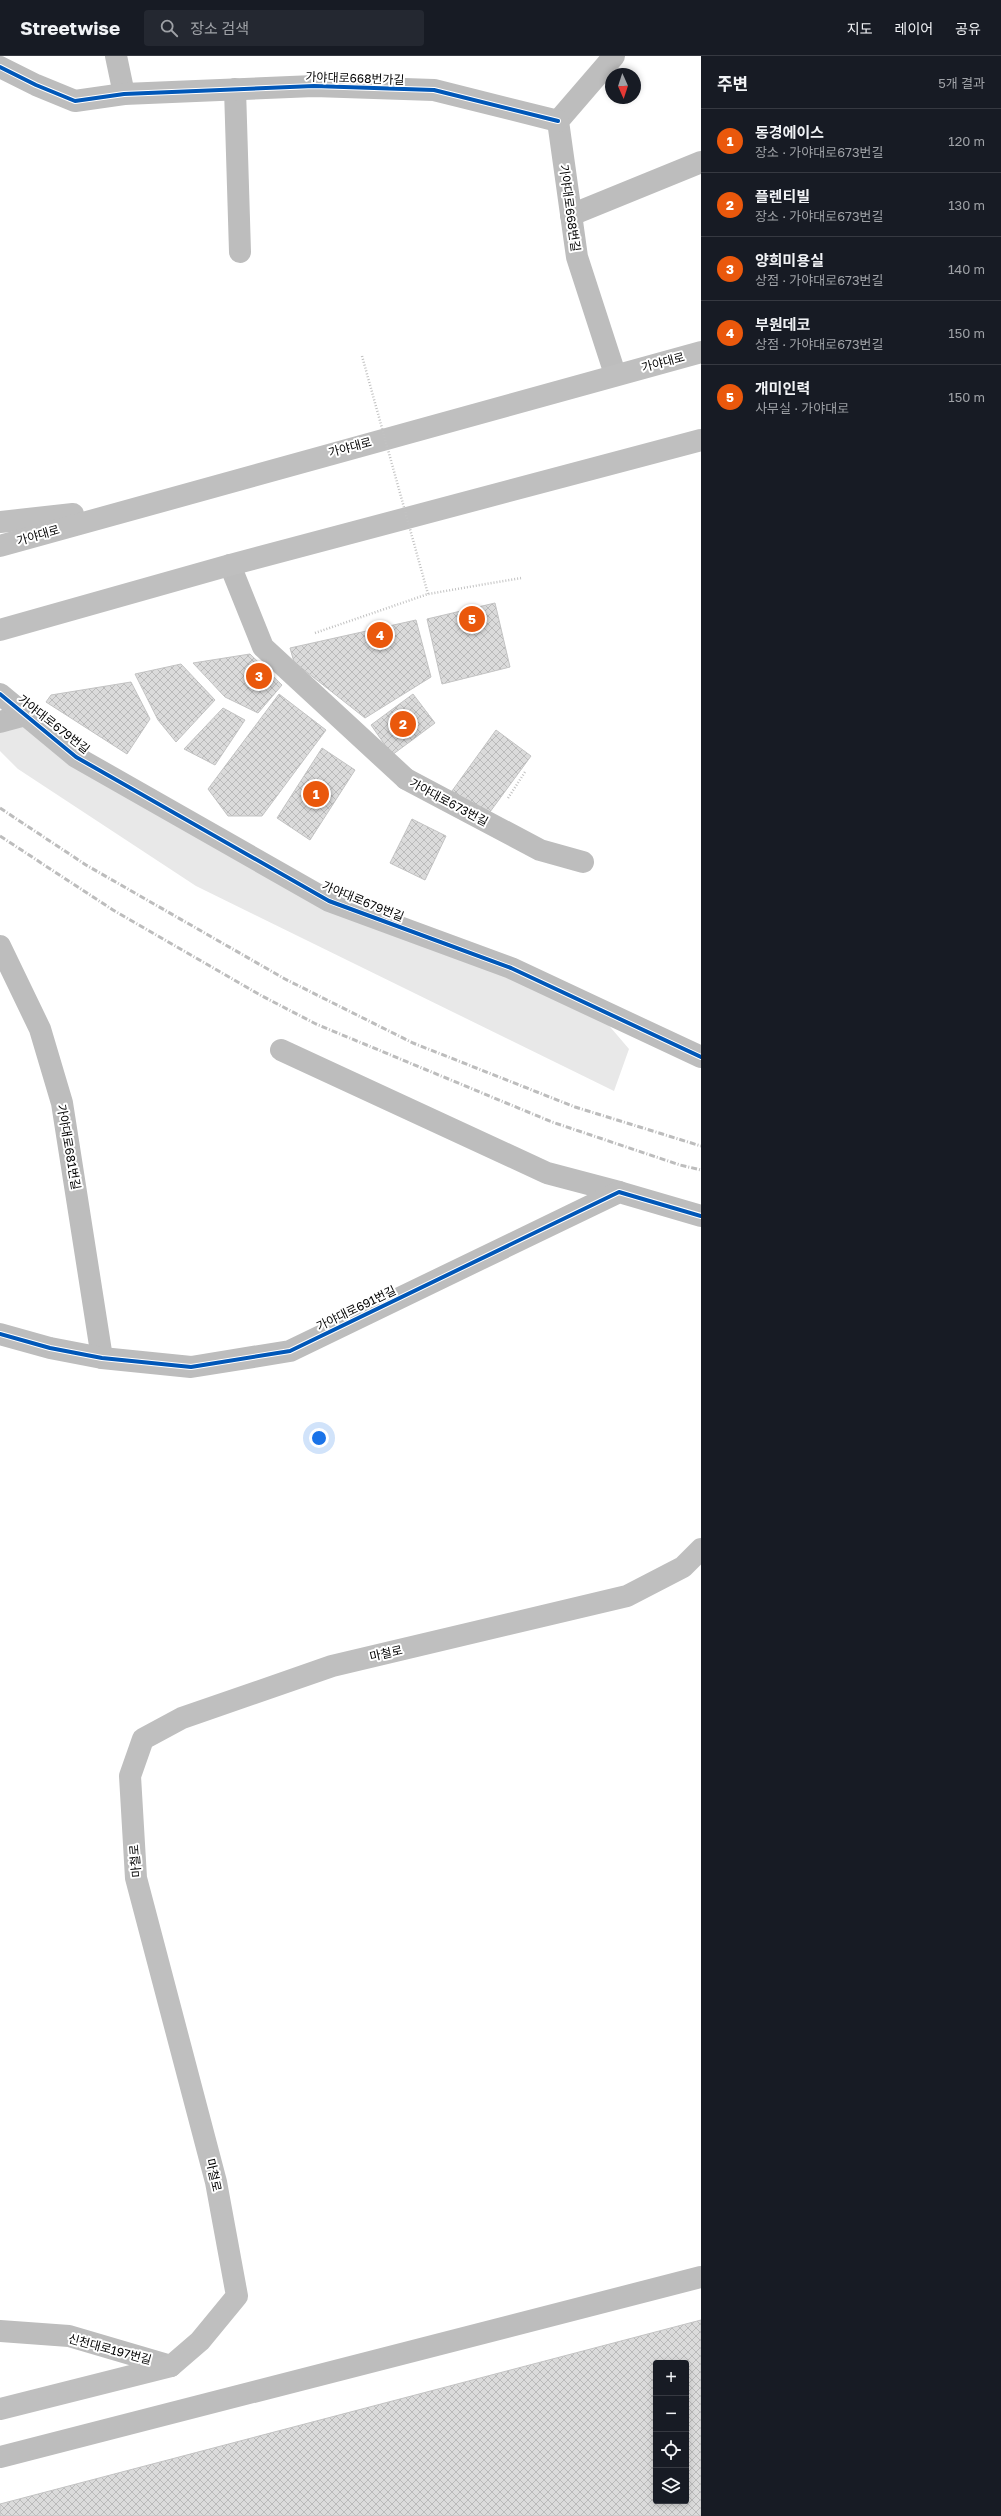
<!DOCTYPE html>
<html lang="ko">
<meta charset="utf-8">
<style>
body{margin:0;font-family:"Golos Text","Noto Sans KR",sans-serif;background:#242831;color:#f1f3f6}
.controls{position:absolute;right:12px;bottom:12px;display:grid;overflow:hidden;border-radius:4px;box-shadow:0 2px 6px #0003}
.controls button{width:36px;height:36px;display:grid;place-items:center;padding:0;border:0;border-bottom:1px solid #363941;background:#171b24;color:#f1f3f6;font:20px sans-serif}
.compass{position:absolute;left:605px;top:12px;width:36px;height:36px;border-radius:50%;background:#171b24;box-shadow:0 2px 6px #0003;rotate:177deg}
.you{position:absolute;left:319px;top:1382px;width:14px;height:14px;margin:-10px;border:3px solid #fff;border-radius:50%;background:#1a73e8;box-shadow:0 0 0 6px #1a73e833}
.badge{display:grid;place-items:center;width:26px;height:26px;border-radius:50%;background:#ea580c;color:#fff;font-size:13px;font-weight:700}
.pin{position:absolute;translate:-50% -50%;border:2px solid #fff;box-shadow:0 1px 4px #0006}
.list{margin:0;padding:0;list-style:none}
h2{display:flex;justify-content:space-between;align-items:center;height:52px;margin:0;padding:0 16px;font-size:17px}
h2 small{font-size:13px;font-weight:400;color:#9ea1a6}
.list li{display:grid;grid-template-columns:26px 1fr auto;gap:12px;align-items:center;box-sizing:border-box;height:64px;padding:0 16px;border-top:1px solid #363941}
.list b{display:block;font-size:15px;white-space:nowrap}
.list p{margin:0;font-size:13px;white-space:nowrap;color:#9ea1a6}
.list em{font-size:13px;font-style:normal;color:#9ea1a6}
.icon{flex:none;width:22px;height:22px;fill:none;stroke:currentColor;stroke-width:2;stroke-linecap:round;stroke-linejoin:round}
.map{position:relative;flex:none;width:701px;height:2460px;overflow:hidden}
header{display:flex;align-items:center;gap:24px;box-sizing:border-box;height:56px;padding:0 20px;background:#171b24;border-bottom:1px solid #363941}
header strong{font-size:19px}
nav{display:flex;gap:22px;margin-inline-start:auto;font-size:14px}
.search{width:280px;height:36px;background:#242831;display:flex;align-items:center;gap:10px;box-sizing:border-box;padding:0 14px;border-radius:4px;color:#9ea1a6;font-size:15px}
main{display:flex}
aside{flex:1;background:#171b24}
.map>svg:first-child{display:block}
.green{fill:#e8e8e8}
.building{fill:url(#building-cross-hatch);stroke:#c3c3c3;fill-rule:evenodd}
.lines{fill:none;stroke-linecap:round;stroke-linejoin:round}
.path{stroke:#c2c2c2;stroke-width:2.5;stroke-dasharray:1 2;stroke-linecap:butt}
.lane{stroke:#bdbdbd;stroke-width:22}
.street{stroke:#bdbdbd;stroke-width:22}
.secondary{stroke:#bfbfbf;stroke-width:22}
.rail{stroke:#bdbdbd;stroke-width:3;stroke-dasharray:6 2 1 2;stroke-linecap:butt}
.path-bridge{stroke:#c2c2c2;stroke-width:2.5;stroke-dasharray:1 2;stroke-linecap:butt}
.cycleway-casing{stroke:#fff;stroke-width:6}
.cycleway{stroke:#0057b8;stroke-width:4}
.labels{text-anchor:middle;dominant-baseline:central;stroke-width:4;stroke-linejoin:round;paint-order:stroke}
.street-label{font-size:12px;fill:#000;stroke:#fff}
</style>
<header>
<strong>Streetwise</strong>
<div class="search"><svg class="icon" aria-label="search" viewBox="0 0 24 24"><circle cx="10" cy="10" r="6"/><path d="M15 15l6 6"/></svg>장소 검색</div>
<nav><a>지도</a><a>레이어</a><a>공유</a></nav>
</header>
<main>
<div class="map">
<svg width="701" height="2460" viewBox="0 0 701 2460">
<defs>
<pattern id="building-cross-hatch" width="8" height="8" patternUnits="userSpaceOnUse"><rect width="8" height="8" fill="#dbdbdb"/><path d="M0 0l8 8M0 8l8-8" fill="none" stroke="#bababa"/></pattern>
</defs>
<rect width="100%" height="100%" fill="#fff"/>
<path class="green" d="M26,659l303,186 265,107 35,41 -15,42 -418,-205 -178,-117 -18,-18v-21z"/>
<g class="building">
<path d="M495,547l15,64 -68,17 -15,-65z"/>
<path d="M416,564l15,57 -66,41 -71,-56 -4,-14z"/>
<path d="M250,598l32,31 -24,28 -33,-16 -32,-34z"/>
<path d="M181,608l34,36 -39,42 -18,-22 -23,-46z"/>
<path d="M131,626l19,37 -23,35 -81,-52 5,-7z"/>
<path d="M279,638l47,36 -64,86h-34l-20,-27z"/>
<path d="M413,638l22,29 -43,32 -21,-30z"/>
<path d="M223,652l22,12 -30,45 -31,-16z"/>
<path d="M496,674l35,26 -44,60 -35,-25z"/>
<path d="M322,692l33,22 -45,70 -33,-22z"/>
<path d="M412,763l34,17 -21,44 -35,-17z"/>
<path d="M701,2264v196h-701v-12zM656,2307h30v138h-30z"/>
</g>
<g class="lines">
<g class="path">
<path d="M315,577l113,-39 93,-16"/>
<path d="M508,742l17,-26"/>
</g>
<g class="lane">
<path d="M235,33l5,163"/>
<path d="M571,159l130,-53"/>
<path d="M0,666l26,-7"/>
<path d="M406,723l134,71 43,12"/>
<path d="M0,890l40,83 22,74 40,255"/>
<path d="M0,2401l701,-180"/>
</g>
<g class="street">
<path d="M116,0l8,38"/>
<path d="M614,0l-56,65 19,136 38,117"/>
<path d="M0,11l36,18 39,16 49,-7 190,-8 120,4 124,31"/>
<path d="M230,509l33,82 143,132"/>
<path d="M0,638l76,63 253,144 182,67 190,89"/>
<path d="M281,994l266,123 72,19"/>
<path d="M0,1278l50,14 52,10 89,9 99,-16 329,-159 82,24"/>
<path d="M0,2275l69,5 102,30"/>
</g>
<g class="secondary">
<path d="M0,466l73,-8"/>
<path d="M0,490l701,-194"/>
<path d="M0,574l230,-65 471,-125"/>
<path d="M0,2353l171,-43 29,-25 37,-45 -21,-114 -80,-304 -6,-102 13,-37 39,-21 150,-52 295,-70 56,-29 18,-18"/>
</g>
<g class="rail">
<path d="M0,752l86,57 199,114 128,64 162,64 126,39"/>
<path d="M0,780l113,74 149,86 54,28 236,98 128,43 21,5"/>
</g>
<path class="path-bridge" d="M362,300l66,238"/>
<g class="cycleway-casing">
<g id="cycleway">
<path d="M0,11l36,18 39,16 49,-7 190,-8 120,4 124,31"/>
<path d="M0,638l76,63 253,144 182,67 190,89"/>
<path d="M0,1278l50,14 52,10 89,9 99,-16 329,-159 82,24"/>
</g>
</g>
<use href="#cycleway" class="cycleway"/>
</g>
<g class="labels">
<g class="street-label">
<text transform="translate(355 22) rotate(2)">가야대로668번가길</text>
<text transform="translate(570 152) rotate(82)">가야대로668번길</text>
<text transform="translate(663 306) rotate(-15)">가야대로</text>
<text transform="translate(350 391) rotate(-15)">가야대로</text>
<text transform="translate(38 479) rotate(-16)">가야대로</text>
<text transform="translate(54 668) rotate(38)">가야대로679번길</text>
<text transform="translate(449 746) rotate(28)">가야대로673번길</text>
<text transform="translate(363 845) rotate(22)">가야대로679번길</text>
<text transform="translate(69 1091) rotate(80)">가야대로681번길</text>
<text transform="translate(356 1252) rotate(-26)">가야대로691번길</text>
<text transform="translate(386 1597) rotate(-13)">마철로</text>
<text transform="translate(135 1805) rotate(-95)">마철로</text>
<text transform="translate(214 2119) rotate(77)">마철로</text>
<text transform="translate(110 2293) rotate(15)">신천대로197번길</text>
</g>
</g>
</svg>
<div class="controls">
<button>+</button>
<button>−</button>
<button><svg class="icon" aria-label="locate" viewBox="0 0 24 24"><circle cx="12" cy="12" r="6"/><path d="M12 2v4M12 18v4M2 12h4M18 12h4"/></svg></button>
<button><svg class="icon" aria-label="layers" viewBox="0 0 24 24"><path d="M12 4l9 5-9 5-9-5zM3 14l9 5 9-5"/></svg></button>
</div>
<svg class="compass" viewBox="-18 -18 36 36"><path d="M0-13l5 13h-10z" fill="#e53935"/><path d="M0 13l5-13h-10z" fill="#9ea1a6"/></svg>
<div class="you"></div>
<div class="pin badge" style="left:316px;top:738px">1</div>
<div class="pin badge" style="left:403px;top:668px">2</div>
<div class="pin badge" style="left:259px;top:620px">3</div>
<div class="pin badge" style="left:380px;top:579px">4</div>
<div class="pin badge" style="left:472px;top:563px">5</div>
</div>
<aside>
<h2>주변<small>5개 결과</small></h2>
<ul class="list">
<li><span class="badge">1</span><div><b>동경에이스</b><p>장소 · 가야대로673번길</p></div><em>120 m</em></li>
<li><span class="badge">2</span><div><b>플렌티빌</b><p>장소 · 가야대로673번길</p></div><em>130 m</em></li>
<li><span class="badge">3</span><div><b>양희미용실</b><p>상점 · 가야대로673번길</p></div><em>140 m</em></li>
<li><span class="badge">4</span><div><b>부원데코</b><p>상점 · 가야대로673번길</p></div><em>150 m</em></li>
<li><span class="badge">5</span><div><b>개미인력</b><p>사무실 · 가야대로</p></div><em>150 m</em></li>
</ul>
</aside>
</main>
